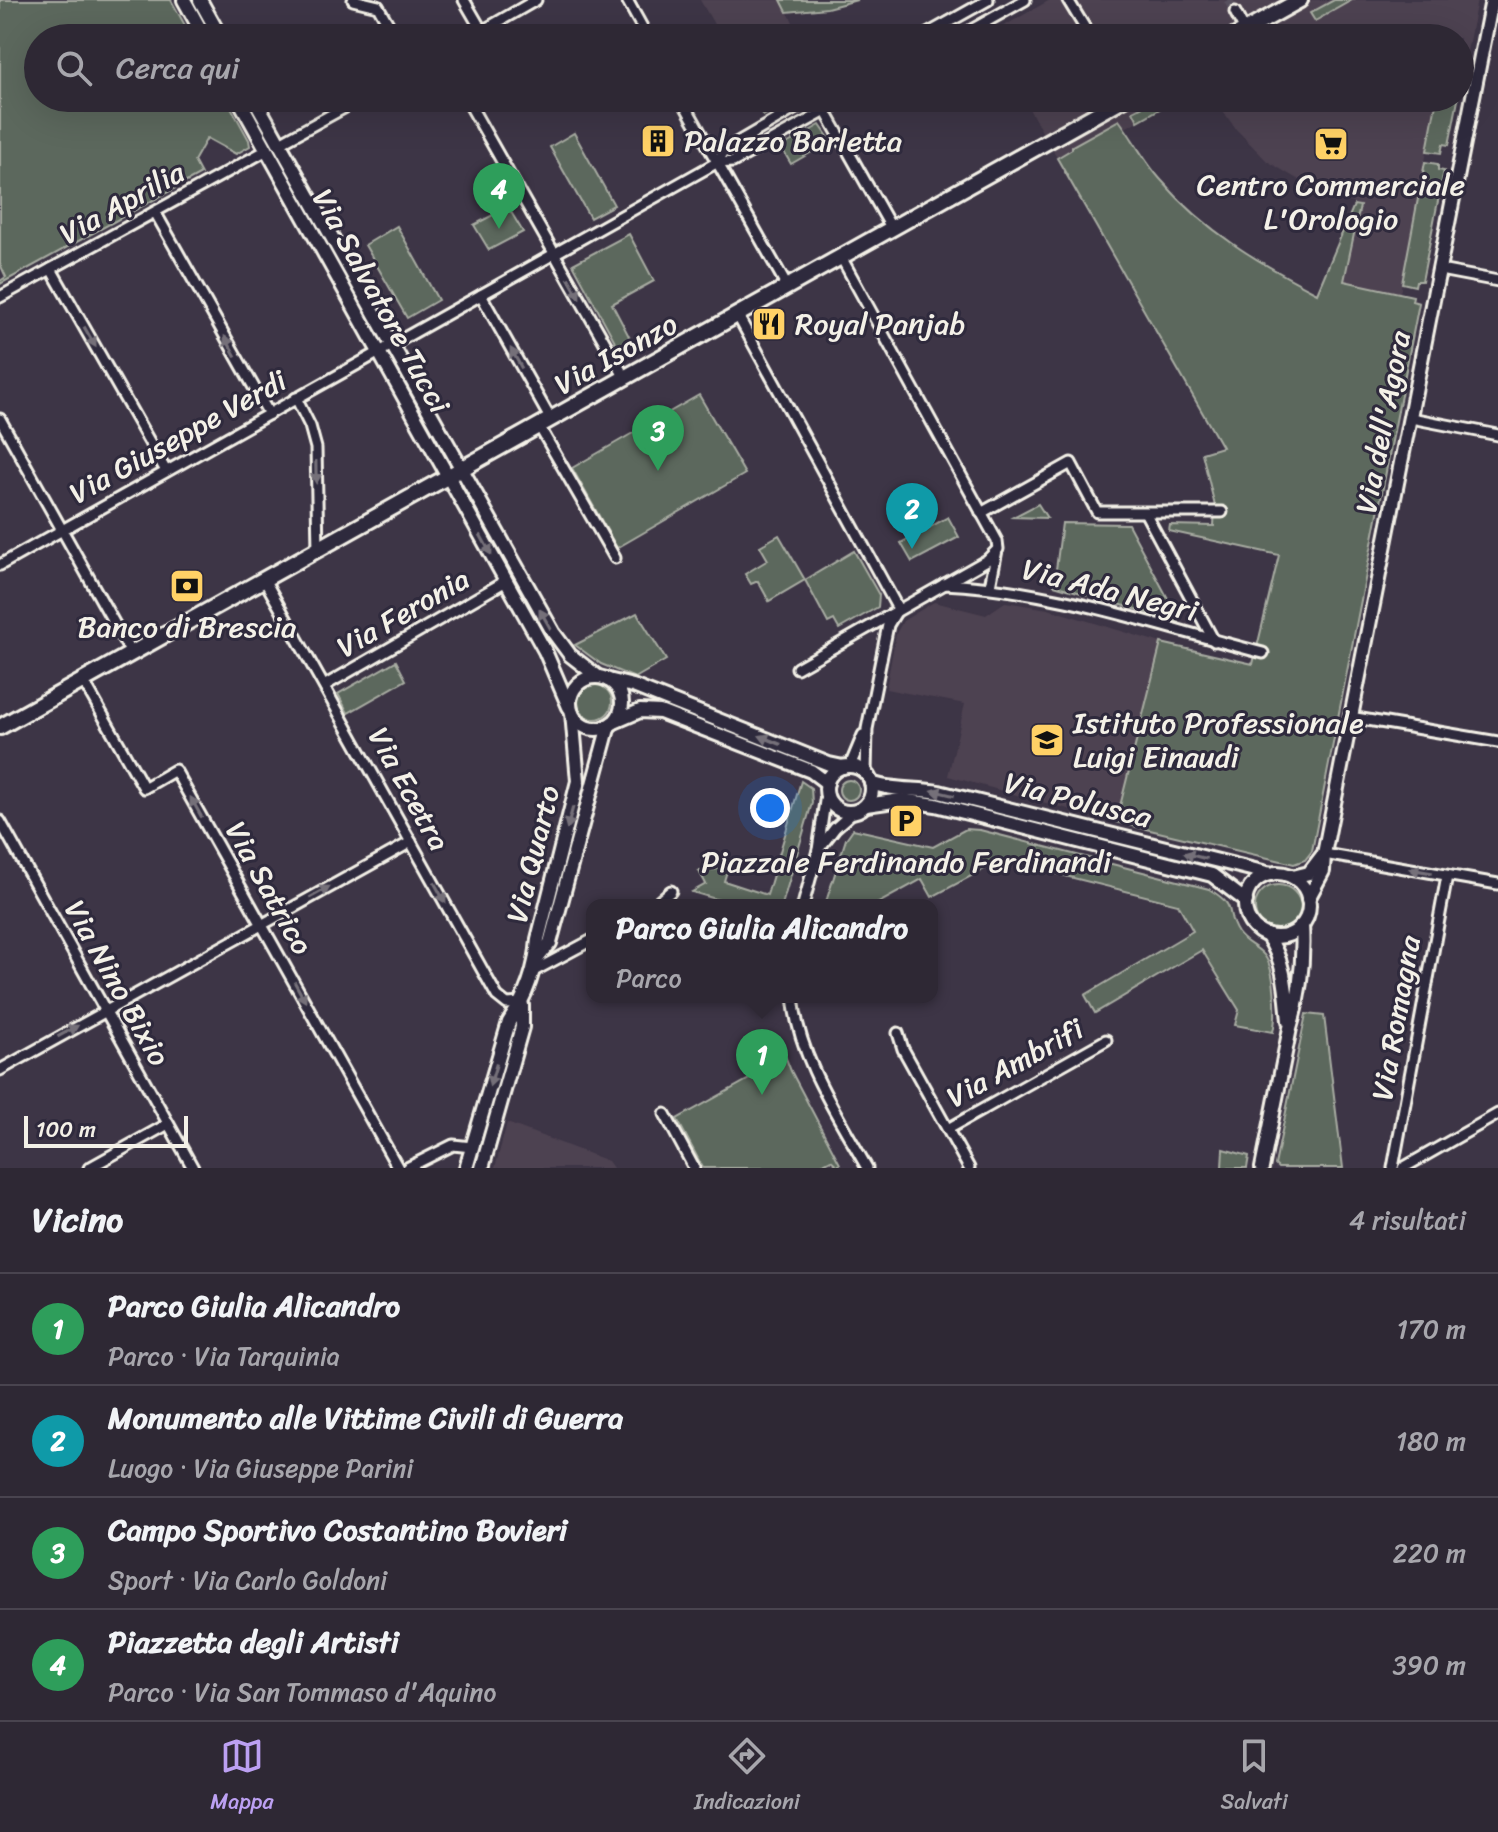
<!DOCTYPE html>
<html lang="it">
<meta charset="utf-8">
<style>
body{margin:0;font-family:Sriracha,sans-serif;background:#36303c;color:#f1f3f6}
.scale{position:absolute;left:24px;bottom:20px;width:164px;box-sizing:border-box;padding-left:8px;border:4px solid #f4f1e8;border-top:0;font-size:22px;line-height:28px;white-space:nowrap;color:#f4f1e8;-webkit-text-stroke:6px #2f2a3d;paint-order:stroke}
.you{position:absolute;left:770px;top:808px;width:28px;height:28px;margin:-20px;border:6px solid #fff;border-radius:50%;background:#1a73e8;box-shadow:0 0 0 12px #1a73e833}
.badge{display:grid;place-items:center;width:52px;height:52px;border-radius:50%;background:#bca0f2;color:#fff;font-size:26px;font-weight:700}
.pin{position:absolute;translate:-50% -66px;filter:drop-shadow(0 2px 4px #0008)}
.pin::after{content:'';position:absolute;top:42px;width:28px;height:24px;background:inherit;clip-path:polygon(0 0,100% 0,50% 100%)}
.popup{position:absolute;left:586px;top:899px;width:352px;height:104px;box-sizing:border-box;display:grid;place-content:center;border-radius:16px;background:#2e2834;filter:drop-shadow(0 2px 6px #0005);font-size:26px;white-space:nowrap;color:#a7a6ac}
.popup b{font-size:30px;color:#f1f3f6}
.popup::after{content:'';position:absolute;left:50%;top:100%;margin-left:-16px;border:16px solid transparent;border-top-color:#2e2834}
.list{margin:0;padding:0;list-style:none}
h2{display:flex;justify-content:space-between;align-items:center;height:104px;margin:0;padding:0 32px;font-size:34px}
h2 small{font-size:26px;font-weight:400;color:#a7a6ac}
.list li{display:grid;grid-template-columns:52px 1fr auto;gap:24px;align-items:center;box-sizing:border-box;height:112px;padding:0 32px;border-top:2px solid #49444f}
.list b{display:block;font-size:30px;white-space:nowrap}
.list p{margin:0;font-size:26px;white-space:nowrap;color:#a7a6ac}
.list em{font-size:26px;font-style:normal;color:#a7a6ac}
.icon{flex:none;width:44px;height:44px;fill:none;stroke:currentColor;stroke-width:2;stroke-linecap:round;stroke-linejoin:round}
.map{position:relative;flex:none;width:1498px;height:1168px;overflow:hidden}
.search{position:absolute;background:#2e2834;box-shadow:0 8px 32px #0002;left:24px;right:24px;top:24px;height:88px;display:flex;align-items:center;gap:20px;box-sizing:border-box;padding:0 28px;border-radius:44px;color:#a7a6ac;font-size:30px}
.sheet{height:552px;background:#2e2834}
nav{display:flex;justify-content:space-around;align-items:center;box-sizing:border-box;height:112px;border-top:2px solid #49444f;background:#2e2834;font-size:22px;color:#a7a6ac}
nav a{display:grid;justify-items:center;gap:4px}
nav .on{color:#bca0f2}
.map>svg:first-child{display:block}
.built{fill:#4e4251}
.green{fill:#5c685d;stroke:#a8aca2;stroke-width:2}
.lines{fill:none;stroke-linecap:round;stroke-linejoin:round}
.minor-tunnel{stroke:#58515e;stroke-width:9;stroke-dasharray:9 4.5;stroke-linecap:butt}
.minor-casing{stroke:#f4f1e8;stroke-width:15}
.tertiary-casing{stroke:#f4f1e8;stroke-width:18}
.secondary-casing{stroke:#f4f1e8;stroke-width:20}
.minor{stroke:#2f2a3d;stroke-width:9}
.tertiary{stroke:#2f2a3d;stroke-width:12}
.secondary{stroke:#2f2a3d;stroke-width:14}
.oneway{fill:#747079}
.labels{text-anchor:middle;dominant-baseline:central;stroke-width:6;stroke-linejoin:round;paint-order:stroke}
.poi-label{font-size:30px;fill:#f4f1e8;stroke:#2f2a3d;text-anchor:start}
.street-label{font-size:30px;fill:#f4f1e8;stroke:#2f2a3d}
</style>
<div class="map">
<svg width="1498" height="1168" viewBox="0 0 1498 1168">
<rect width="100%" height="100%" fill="#3d3546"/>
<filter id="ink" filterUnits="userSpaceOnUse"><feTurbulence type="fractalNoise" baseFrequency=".0125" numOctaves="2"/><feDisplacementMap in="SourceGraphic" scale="16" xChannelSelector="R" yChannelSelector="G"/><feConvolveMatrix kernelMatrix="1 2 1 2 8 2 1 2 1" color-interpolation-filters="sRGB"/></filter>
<g filter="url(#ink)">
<g class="built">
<path d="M700,0h81l12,22 -29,16h-42z"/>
<path d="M1050,0h427l-17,88v-50h-471l-1,-3z"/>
<path d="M1023,98h156l-54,30 -7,-7 -45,24 -1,4 -15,9z"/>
<path d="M1214,98h244l-9,47 -6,-1 -2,9 -14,-2 -27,142 -56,-12 16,-75 -56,-23 -37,-22 -32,-33z"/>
<path d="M934,602l52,13 19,-13 43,7 113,34 -45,179 -168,-46 17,-72 -79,-15 10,-55 7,-13z"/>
<path d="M507,1123l101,38 5,7h-118z"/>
</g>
<g class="green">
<path d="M0,0h171l21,38h-154v60h188l23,42 1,6 -14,8 -29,-16 -13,23 7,13 -201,110v-3l6,-4 -6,-13z"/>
<path d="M781,0h76l-30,8 -40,4z"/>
<path d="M1334,0h18l-37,21 -5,-8z"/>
<path d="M753,98h42l-32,18z"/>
<path d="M1158,98h21l-41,23 -5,-10z"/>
<path d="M1437,98h19l2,2 -9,45 -6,-1 -2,9 -14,-2z"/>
<path d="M1119,120c15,20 26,43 43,61 43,50 97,82 155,112l37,-88 6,1 -16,75 69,15 -1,5 7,2 -107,548 -7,9 -11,4 -178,-42 45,-179 92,21 26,-109 -110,-24 1,-6 44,1 1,-20 -13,-53 20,-6 -165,-289 15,-9v-3z"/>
<path d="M820,125l11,16 -40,23 -10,-17z"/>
<path d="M574,133l40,72 -24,13 -40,-71z"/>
<path d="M1425,162l13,2v6l6,1 -22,110h-6l-1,5 -13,-3z"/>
<path d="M508,207l15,25 -34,18 -15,-25z"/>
<path d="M397,226l41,74 -31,18 -42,-73z"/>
<path d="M629,234l25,47 -42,23 20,38 -13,7 -46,-85z"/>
<path d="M699,395l46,79 -128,74 -45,-80z"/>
<path d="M1038,504l9,14 -34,-1z"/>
<path d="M948,517l11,20 -47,25 -11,-19z"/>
<path d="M1062,523l66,1 51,95v3l-125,-37z"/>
<path d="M779,535l26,45 49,-29 25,44 -1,12 -39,22 -5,-9 -6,3 -23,-43 -36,21 -11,-20 -7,3 -6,-10 23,-14 -8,-14z"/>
<path d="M637,613l29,47 -31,18 -34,-14 -26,-19z"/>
<path d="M396,661l10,19 -58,33 -10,-19z"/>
<circle cx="595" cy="702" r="17"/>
<circle cx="849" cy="790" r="10"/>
<path d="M801,781l10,7 1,15 -30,102h-46l-44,-13 14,-8 -7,-13 29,-3 -4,13 43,14z"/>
<path d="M853,829l80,18 33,-18 14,1 229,59c31,19 14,21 29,44 7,10 16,12 24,20 14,12 15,62 11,79l-38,-7 4,-15 -37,-60 -107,63 -10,-18 108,-64 -15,-27 -177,-44 -69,37 -10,-18 -47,26h-50l21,-66z"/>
<circle cx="1278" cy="908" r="23"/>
<path d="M1306,1014l18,2 19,152h-65l-3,-3z"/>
<path d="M780,1043l11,28 49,93 -2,2 -7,-6 -15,8h-113l-26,-49 92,-51 -5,-19z"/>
<path d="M1223,1149l26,7 -2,12h-25z"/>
</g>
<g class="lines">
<path class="minor-tunnel" d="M1228,0l7,12"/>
<g class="minor-casing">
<g id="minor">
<path d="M353,0l25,6 18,32"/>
<path d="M464,0l18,31"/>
<path d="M627,0l21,38"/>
<path d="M1068,0l23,38"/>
<path d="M1235,12l10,19"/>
<path d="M470,38l66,-38"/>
<path d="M920,38l68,-38"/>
<path d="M957,38l68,-38"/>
<path d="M466,98l159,280"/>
<path d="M681,98l107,190"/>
<path d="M818,98l74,131"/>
<path d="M280,143l82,-45"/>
<path d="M716,163l10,-14 87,-51"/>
<path d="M155,212l114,202"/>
<path d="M51,269l115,202"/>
<path d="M1440,270l58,11"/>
<path d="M481,295l70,125"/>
<path d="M0,297l267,-147"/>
<path d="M738,316l160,293"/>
<path d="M296,398l14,28 6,22 2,102"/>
<path d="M1411,418l87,17"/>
<path d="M0,419l132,236"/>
<path d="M539,426l76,132"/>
<path d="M981,513l90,-50 26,49h125"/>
<path d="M1146,514l68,127"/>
<path d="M0,565l716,-402 17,-1 116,-64"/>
<path d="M265,581l232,415 10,8 15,-1"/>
<path d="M944,584c110,5 213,42 319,69"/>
<path d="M990,586l7,-36"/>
<path d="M797,668l190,-108 11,-11 -1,-8 -156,-284"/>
<path d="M84,682l60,106 31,-18 223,398"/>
<path d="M324,686l182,-105"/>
<path d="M1350,717l148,25"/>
<path d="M850,766l13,-31"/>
<path d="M866,774l1,-45 21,-104 8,-13"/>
<path d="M0,821l193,347"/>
<path d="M818,850l17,-22 18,-16"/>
<path d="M1324,854l174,30"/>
<path d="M655,905l16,-14"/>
<path d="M803,905l15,-55 8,-56"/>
<path d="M532,972l60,-32"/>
<path d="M793,997c6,62 44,117 74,171"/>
<path d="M898,1033l5,16 66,119"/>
<path d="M0,1070l411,-228"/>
<path d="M665,1114l29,54"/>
<path d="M948,1129l158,-89"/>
<path d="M89,1168l79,-44"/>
<path d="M407,1168l46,-23 19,2"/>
<path d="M1393,1168l54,-292"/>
<path d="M1403,1168l95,-54"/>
</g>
</g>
<g class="tertiary-casing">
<g id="tertiary">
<path d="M184,0l21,38"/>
<path d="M200,0l21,38"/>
<path d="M238,98l307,553 24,56"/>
<path d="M254,98l299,534 17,23 27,21"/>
<circle cx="596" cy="703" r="26"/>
<path d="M608,680l25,6 196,78 14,3"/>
<path d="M612,723l28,-12 20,1 151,59 16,12"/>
<circle cx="849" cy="789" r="23"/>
<path d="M871,783c21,8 46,5 68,9l332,82"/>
<path d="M866,805l35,-5 35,5 276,70 34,26"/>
<circle cx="1277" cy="905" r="32"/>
<path d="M1293,877l16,-4 13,-17"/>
<path d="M1308,899l15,-28 1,-17c55,-285 113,-569 168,-854"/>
<path d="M1267,935c18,27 19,55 22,86"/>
<path d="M537,959l13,-16 59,-218"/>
<path d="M466,1168l43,-146c17,-25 27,-53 29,-83l40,-158 -6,-68"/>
<path d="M482,1168l40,-141v-22"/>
<path d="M1262,1168l28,-140c10,-33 14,-69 12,-103"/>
</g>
</g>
<g class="secondary-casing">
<g id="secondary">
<path d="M1232,38l68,-38"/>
<path d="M0,727l1125,-629"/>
</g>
</g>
<use href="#minor" class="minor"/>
<use href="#tertiary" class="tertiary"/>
<use href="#secondary" class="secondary"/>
</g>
<defs><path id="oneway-solid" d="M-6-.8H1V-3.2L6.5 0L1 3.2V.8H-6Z" transform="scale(2)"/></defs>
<g class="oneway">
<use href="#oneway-solid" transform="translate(574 288) rotate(61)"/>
<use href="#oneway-solid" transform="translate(90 337) rotate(60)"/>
<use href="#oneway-solid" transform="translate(230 346) rotate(-119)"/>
<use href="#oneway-solid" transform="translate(516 358) rotate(-119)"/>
<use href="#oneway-solid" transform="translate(316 472) rotate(89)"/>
<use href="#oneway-solid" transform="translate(486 545) rotate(61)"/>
<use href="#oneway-solid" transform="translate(545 619) rotate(-120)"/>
<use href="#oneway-solid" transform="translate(770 740) rotate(-158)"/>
<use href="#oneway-solid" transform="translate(943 793) rotate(-167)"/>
<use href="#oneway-solid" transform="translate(196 807) rotate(-119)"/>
<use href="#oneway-solid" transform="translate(570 818) rotate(105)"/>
<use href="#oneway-solid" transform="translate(1195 856) rotate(-166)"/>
<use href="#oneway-solid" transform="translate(1421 871) rotate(-170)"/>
<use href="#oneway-solid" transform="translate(320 892) rotate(-29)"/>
<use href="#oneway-solid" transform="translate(440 893) rotate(61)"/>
<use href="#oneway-solid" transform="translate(300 992) rotate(61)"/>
<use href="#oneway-solid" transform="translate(68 1031) rotate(-29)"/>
<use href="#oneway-solid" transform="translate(493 1075) rotate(107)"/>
</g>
</g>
<defs>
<g id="building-square" transform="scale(1.8)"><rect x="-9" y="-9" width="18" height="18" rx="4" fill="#ffd166" stroke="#2f2a3d"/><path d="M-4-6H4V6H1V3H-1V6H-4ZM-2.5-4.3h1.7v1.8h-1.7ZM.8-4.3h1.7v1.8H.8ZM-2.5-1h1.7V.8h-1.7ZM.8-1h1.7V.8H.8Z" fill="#111"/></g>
<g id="supermarket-square" transform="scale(1.8)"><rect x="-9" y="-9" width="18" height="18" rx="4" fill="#ffd166" stroke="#2f2a3d"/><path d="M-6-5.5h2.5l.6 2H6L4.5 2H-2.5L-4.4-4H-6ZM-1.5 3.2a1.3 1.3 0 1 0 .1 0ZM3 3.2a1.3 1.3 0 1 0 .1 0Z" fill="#111"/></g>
<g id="restaurant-square" transform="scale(1.8)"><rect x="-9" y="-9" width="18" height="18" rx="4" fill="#ffd166" stroke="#2f2a3d"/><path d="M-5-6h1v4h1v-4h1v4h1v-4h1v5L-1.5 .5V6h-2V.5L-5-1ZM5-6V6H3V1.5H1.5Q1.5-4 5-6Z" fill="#111"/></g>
<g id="bank-square" transform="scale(1.8)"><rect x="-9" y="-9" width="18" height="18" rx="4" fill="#ffd166" stroke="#2f2a3d"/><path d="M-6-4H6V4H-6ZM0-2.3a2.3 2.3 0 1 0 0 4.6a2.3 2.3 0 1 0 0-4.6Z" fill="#111"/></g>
<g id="school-square" transform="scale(1.8)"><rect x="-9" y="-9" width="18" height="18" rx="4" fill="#ffd166" stroke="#2f2a3d"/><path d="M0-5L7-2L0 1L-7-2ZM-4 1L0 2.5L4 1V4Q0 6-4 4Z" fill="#111"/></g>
<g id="parking-square" transform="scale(1.8)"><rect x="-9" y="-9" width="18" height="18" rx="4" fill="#ffd166" stroke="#2f2a3d"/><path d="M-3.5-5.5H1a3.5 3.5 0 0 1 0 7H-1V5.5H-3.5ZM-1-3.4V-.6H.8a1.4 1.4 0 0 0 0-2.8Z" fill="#111"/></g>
</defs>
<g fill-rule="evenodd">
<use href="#building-square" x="658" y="141"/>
<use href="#supermarket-square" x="1331" y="144"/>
<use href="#restaurant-square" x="769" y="324"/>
<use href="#bank-square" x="187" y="586"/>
<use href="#school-square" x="1047" y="740"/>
<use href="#parking-square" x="906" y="821"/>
</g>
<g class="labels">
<g class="poi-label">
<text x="684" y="141">Palazzo Barletta</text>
<text x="1331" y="185" text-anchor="middle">Centro Commerciale<tspan x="1331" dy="34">L'Orologio</tspan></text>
<text x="795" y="324">Royal Panjab</text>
<text x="187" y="627" text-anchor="middle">Banco di Brescia</text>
<text x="1073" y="723">Istituto Professionale<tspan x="1073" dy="34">Luigi Einaudi</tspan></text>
<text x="906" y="862" text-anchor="middle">Piazzale Ferdinando Ferdinandi</text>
</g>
<g class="street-label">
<text transform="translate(122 203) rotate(-29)">Via Aprilia</text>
<text transform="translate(381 301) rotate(61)">Via Salvatore Tucci</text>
<text transform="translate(616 354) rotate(-29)">Via Isonzo</text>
<text transform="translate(1383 422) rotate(-79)">Via dell'Agora</text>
<text transform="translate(178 437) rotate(-29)">Via Giuseppe Verdi</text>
<text transform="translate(1110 590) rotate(14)">Via Ada Negri</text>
<text transform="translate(403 613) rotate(-30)">Via Feronia</text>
<text transform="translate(409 789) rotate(61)">Via Ecetra</text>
<text transform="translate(1078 800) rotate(14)">Via Polusca</text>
<text transform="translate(533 854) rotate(-76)">Via Quarto</text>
<text transform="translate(269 888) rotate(61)">Via Satrico</text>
<text transform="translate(117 983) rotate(61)">Via Nino Bixio</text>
<text transform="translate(1396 1018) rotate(-80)">Via Romagna</text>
<text transform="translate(1015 1063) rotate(-29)">Via Ambrifi</text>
</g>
</g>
</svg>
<div class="scale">100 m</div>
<div class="you"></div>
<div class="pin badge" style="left:762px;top:1095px;background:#2e9e5b">1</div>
<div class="popup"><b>Parco Giulia Alicandro</b>Parco</div>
<div class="pin badge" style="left:912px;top:549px;background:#0f9aa8">2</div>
<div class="pin badge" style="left:658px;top:471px;background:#2e9e5b">3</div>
<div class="pin badge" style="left:499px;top:229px;background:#2e9e5b">4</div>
<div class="search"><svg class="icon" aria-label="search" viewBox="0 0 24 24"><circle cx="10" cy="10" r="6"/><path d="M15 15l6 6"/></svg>Cerca qui</div>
</div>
<section class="sheet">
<h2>Vicino<small>4 risultati</small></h2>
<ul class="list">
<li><span class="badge" style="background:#2e9e5b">1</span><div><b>Parco Giulia Alicandro</b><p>Parco · Via Tarquinia</p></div><em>170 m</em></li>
<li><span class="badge" style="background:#0f9aa8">2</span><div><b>Monumento alle Vittime Civili di Guerra</b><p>Luogo · Via Giuseppe Parini</p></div><em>180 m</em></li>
<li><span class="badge" style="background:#2e9e5b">3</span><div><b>Campo Sportivo Costantino Bovieri</b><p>Sport · Via Carlo Goldoni</p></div><em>220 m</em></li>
<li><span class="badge" style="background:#2e9e5b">4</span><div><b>Piazzetta degli Artisti</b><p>Parco · Via San Tommaso d'Aquino</p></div><em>390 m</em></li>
</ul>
</section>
<nav>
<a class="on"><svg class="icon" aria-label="map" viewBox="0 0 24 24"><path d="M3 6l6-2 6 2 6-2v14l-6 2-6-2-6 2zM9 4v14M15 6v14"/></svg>Mappa</a>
<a><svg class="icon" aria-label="directions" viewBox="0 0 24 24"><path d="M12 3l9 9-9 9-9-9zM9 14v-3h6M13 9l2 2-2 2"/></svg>Indicazioni</a>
<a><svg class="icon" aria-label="saved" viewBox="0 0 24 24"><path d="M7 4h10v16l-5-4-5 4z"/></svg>Salvati</a>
</nav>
